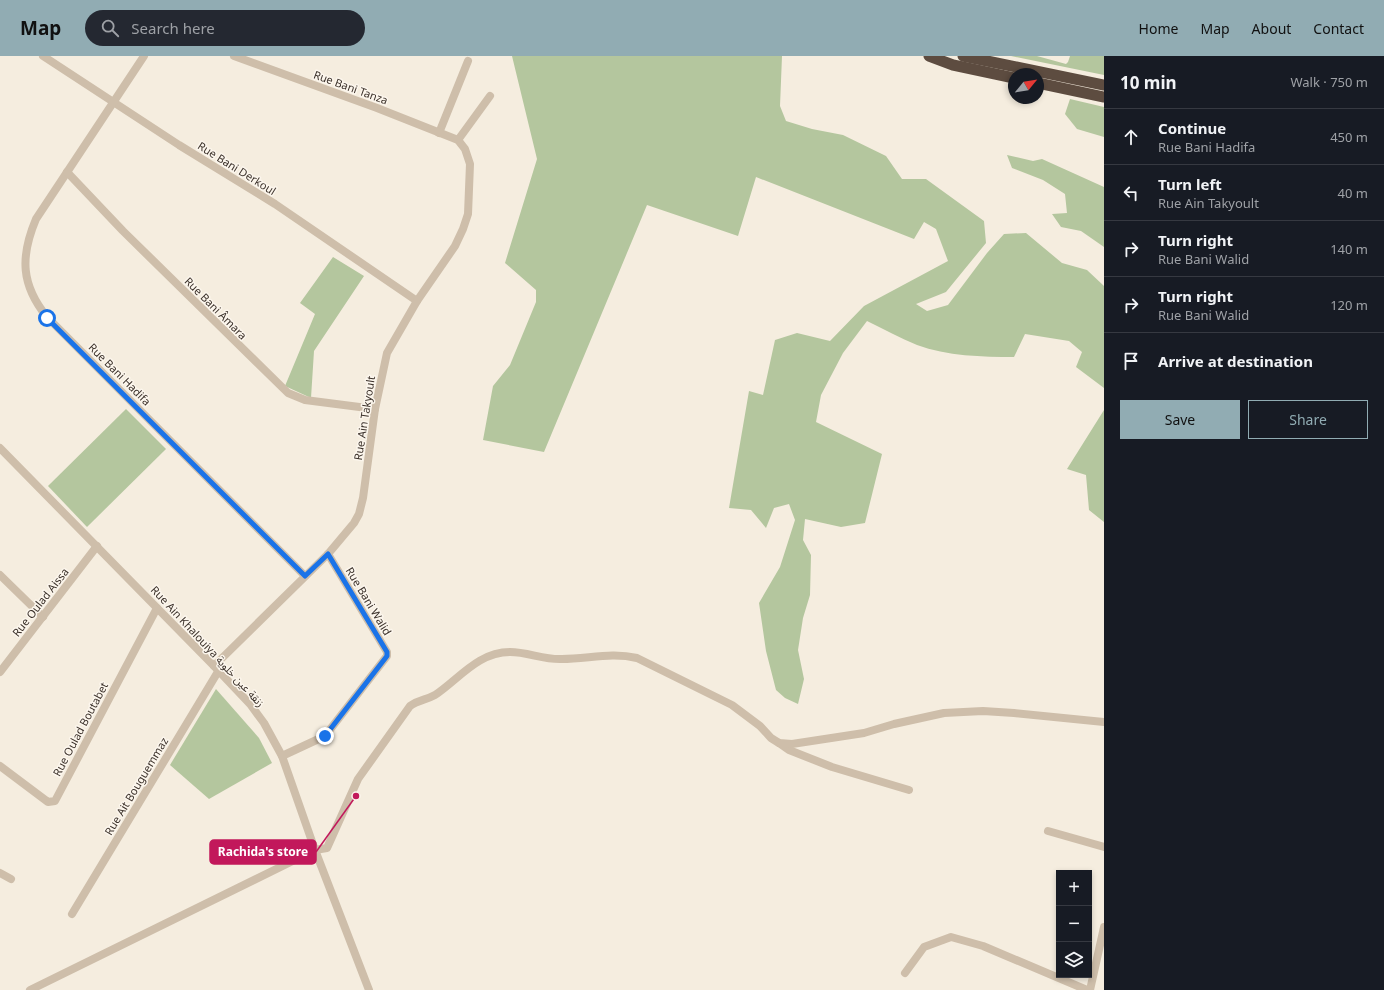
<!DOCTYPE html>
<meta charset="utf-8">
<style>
body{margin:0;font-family:"Noto Sans","Noto Sans Arabic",sans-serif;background:#242831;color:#f1f3f6}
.controls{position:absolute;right:12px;bottom:12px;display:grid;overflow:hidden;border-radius:0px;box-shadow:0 2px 6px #0003}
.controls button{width:36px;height:36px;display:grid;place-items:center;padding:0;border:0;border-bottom:1px solid #363941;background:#171b24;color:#f1f3f6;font:20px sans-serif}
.compass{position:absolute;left:1008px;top:12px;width:36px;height:36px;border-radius:50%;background:#171b24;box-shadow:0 2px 6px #0003;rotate:60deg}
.stop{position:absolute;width:12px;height:12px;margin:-9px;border:3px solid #1a73e8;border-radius:50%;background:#fff}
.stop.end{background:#1a73e8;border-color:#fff;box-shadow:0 1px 4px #0008}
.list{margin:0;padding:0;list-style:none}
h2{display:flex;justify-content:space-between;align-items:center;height:52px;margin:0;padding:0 16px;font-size:17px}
h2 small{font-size:13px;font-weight:400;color:#9ea1a6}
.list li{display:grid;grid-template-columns:26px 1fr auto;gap:12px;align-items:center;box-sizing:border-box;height:56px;padding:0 16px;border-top:1px solid #363941}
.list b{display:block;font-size:15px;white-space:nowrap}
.list p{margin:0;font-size:13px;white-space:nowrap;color:#9ea1a6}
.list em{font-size:13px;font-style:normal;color:#9ea1a6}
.actions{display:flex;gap:8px;padding:12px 16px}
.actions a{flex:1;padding:9px 0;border:1px solid #91acb3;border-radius:0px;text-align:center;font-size:14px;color:#91acb3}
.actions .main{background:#91acb3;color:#111}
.icon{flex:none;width:22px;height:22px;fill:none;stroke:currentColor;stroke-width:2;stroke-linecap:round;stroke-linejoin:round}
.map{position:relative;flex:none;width:1104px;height:934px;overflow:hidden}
header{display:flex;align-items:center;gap:24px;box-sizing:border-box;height:56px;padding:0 20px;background:#91acb3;color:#111}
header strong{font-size:19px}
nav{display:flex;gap:22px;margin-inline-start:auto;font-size:14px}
.search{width:280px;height:36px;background:#242831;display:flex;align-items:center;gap:10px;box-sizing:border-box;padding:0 14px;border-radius:22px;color:#9ea1a6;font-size:15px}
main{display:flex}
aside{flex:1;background:#171b24}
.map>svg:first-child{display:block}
.green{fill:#b4c69e}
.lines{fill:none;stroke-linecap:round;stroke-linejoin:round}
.minor{stroke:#cebeaa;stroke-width:8}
.highway{stroke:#5d4c40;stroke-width:11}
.route{stroke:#1a73e8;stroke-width:5}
.labels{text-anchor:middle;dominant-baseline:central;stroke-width:3;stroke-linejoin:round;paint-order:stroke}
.street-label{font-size:11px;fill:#3b312a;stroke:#fcf6ed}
.leader{fill:none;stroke:#c2185b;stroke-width:1.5}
.callout-dot{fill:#c2185b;stroke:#fcf6ed;stroke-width:1.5}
.callout{fill:#c2185b;stroke:#c2185b;stroke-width:1.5}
.callout-label{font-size:12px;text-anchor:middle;font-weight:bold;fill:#fff}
</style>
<header>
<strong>Map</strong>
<div class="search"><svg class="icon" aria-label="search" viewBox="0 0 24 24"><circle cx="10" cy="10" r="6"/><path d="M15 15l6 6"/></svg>Search here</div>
<nav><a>Home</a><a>Map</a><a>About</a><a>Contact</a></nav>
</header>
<main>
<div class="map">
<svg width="1104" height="934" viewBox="0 0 1104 934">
<rect width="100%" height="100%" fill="#f5eddf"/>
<g class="green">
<path d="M512,0h270l-2,50 6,15 26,8 31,6 43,21 16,23h24l58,42 2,22 -40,49 -30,12 11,7 21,-6 39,-52 17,-19 22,-1 36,30 25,7 17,16v102l-28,-21 6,-15 -13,-11 -44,-7 -11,23c-32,0 -67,-1 -97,-12 -17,-7 -33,-16 -50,-24l-24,32 -22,42 -5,27 66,32 -17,69 -24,4 -36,-8 -2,21 8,15 -1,40 -7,23 -5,32 6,29 -6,25 -13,-6 -9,-8 -10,-39 -7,-48 21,-36 15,-47 -6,-16 -15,4 -8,20 -15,-18 -22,-2 20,-117 14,4 12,-55 22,-7 33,8 34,-35 84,-45 -12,-32 -12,-7 -10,17 -158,-62 -18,59 -91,-31 -103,247 -61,-12 10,-54 17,-21 26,-63v-12l-31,-27 32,-104z"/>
<path d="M1011,0h26l29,8 2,-2 2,-6h34v19z"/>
<path d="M1070,43l34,8v30l-27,-8 -12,-15z"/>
<path d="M1007,99l26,6 9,-2 62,28v60l-23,-16 -20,-4 -9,-13 15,-1 -2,-19 -22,-14 -31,-12z"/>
<path d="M333,201l31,19 -50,75 -3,47 -26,-12 30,-72 -15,-11z"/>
<path d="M126,353l40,40 -79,78 -39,-41z"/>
<path d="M1104,354v112l-15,-12 -3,-35 -19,-6z"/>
<path d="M216,633l43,49 13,25 -63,36 -39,-34z"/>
</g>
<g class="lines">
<g class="minor">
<path d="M43,0l136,89 96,59 142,97"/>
<path d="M144,0l-108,163c-16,38 -15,66 11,98l258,259"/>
<path d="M439,77l29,-72"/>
<path d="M458,84l32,-44"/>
<path d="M67,116l56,59 165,162 17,7 70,9"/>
<path d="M0,392l214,218 36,38 14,19 18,33 33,94 54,140"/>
<path d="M0,519l43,42"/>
<path d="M214,610l114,-112 26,-31 5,-9 4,-16 12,-89 12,-56 30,-52 38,-55 8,-17 5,-15 2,-50 -5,-15 -7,-9 -81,-32 -143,-52"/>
<path d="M0,616l97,-126"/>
<path d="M779,687l10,7 43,17 77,23"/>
<path d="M282,700l43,-20 62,-80v-4l-59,-98"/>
<path d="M0,710l48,36 7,-1 102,-193"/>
<path d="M1048,775l56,16"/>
<path d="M0,817l11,6"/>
<path d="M72,858l147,-244"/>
<path d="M905,917l19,-26 27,-10 32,9 104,44"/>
<path d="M30,934l285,-140 12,-2 31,-69 52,-73c8,-6 16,-6 25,-11 24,-16 43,-43 75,-43 18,0 34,8 52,7 26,0 49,-7 75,-1l95,47 28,21 11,12 8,5 13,1 72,-11 30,-9 50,-11 39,-2 31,2 90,9"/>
<path d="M1090,934l14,-63"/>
</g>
<g class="highway">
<path d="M929,0l24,9 61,13"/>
<path d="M963,0l141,29"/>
<path d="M1038,27l66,14"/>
</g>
</g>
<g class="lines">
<path class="route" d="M47,262l258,258 23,-22 59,98v4l-62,80"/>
</g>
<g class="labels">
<g class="street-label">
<text transform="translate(351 31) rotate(20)">Rue Bani Tanza</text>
<text transform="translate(237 112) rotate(32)">Rue Bani Derkoul</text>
<text transform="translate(216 252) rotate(45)">Rue Bani Âmara</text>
<text transform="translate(120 318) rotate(45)">Rue Bani Hadifa</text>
<text transform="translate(364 362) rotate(-81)">Rue Ain Takyoult</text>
<text transform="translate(369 545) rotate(59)">Rue Bani Walid</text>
<text transform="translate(40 546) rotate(-52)">Rue Oulad Aissa</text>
<text transform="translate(208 590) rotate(47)">Rue Ain Khalouiya زنقة عين خلوية</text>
<text transform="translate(80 673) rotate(-62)">Rue Oulad Boutabet</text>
<text transform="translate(136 730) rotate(-59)">Rue Ait Bouguemmaz</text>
</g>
</g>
<path class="leader" d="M356 740L316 796"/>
<circle class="callout-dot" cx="356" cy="740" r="4"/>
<rect class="callout" x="210" y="784" width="106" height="24" rx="4"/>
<g class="callout-label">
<text x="263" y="800">Rachida's store</text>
</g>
</svg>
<div class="controls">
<button>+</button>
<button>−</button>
<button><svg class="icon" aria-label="layers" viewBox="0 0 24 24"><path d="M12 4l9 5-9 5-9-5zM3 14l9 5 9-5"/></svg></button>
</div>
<svg class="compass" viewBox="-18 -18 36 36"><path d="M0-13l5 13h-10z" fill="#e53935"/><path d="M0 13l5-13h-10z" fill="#9ea1a6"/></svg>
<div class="stop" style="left:47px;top:262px"></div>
<div class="stop end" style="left:325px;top:680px"></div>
</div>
<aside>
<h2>10 min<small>Walk · 750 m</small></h2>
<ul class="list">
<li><svg class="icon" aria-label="ahead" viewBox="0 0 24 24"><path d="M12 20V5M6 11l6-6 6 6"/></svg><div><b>Continue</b><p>Rue Bani Hadifa</p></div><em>450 m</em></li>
<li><svg class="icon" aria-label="left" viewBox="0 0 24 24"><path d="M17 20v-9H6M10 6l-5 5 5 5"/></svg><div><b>Turn left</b><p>Rue Ain Takyoult</p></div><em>40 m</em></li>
<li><svg class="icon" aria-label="right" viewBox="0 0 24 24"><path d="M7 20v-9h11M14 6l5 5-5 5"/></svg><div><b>Turn right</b><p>Rue Bani Walid</p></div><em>140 m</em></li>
<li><svg class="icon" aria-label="right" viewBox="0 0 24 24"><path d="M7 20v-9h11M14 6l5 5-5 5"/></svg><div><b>Turn right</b><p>Rue Bani Walid</p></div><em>120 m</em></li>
<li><svg class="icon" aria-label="arrive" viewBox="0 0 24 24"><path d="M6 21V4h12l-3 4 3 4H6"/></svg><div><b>Arrive at destination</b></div></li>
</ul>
<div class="actions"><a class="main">Save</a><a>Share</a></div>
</aside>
</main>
